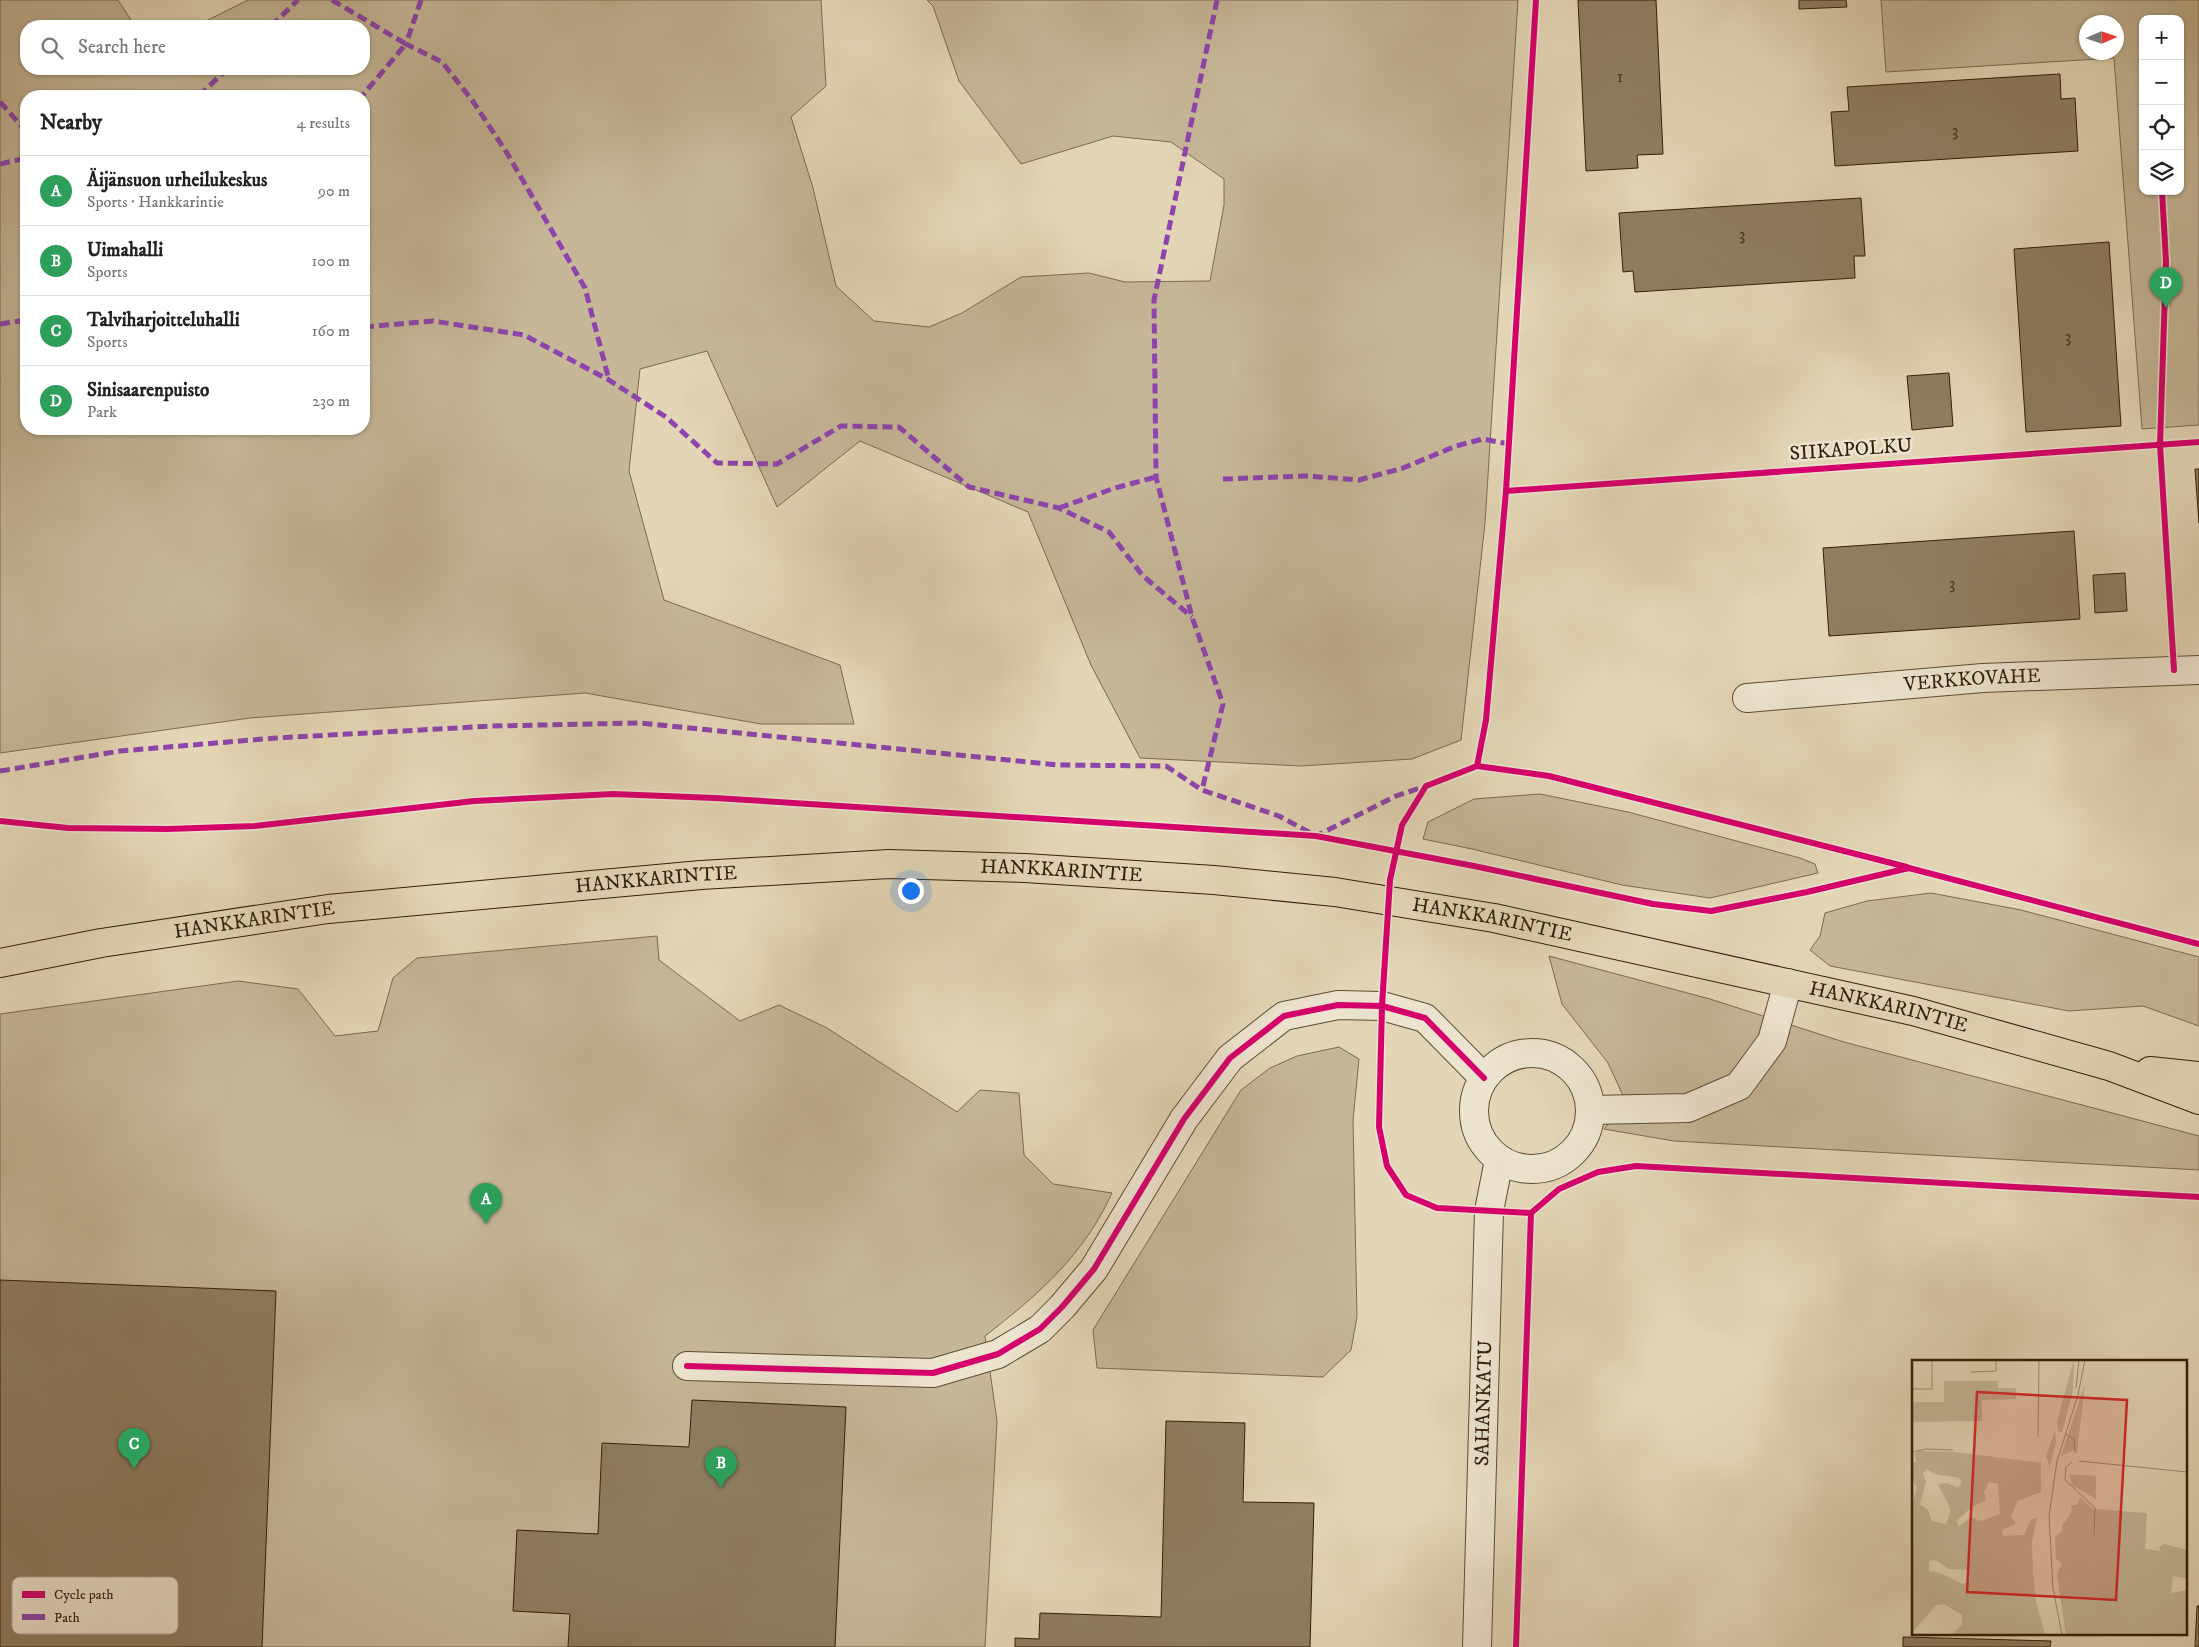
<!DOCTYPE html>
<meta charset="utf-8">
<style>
body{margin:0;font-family:"IM FELL DW Pica",serif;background:#f6f6f6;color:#222}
.controls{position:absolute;right:15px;top:15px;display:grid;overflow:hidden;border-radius:10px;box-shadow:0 1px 4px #0004}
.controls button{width:45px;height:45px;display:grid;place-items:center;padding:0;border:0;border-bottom:1px solid #e0e0e0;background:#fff;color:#222;font:25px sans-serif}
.compass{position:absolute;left:2079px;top:15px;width:45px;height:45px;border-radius:50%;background:#fff;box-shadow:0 1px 4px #0004;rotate:87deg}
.you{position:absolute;left:910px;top:890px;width:18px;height:18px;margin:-12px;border:4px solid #fff;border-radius:50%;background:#1a73e8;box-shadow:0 0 0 8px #1a73e833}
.badge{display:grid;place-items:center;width:32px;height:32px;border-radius:50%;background:#0b8043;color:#fff;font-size:16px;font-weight:700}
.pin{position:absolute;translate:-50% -41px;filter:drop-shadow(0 1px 2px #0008)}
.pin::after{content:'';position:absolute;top:26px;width:18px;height:15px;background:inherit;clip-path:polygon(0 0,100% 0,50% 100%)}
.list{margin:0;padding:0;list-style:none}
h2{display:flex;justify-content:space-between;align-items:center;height:65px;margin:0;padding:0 20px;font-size:21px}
h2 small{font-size:16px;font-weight:400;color:#767676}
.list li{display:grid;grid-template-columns:32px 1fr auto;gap:15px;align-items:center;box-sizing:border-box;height:70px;padding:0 20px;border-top:1px solid #e0e0e0}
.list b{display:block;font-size:19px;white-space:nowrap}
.list p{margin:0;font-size:16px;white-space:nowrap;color:#767676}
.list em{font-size:16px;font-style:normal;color:#767676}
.icon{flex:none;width:28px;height:28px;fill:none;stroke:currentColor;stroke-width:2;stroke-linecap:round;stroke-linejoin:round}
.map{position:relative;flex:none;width:2199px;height:1647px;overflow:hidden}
.search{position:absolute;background:#fff;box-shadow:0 1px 4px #0004;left:20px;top:20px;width:350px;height:55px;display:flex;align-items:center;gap:12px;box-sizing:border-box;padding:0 18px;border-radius:20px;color:#767676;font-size:19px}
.panel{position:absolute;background:#fff;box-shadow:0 1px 4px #0004;left:20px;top:90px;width:350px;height:345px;border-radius:20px}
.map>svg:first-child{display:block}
.green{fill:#c5b798;stroke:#7c6a4f;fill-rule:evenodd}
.building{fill:#8f7e62;stroke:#331e06}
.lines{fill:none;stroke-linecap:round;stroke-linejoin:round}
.minor-casing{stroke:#5f4c32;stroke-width:30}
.major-casing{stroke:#331e06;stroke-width:30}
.minor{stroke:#ede4d0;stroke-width:28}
.major{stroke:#e3d6b6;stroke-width:28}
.quiet{stroke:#8e44ad;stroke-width:5;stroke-dasharray:10 5;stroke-linecap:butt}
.cycleway-casing{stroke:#ede4d0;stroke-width:9}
.cycleway{stroke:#d6006c;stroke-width:6}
.labels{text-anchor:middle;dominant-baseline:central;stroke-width:5;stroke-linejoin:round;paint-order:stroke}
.number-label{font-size:18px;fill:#4a361d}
.street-label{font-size:20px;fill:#331e06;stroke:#ede4d0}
.inset-road{fill:none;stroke:#9d8c70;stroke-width:1}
.view{fill:#d62828;fill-opacity:0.15;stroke:#d62828;stroke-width:2.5}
.inset-edge{fill:none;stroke:#331e06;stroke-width:2.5}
.key{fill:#ede4d0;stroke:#b5a993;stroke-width:1}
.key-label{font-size:14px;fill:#331e06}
</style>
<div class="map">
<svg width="2199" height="1647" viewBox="0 0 2199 1647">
<rect width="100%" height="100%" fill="#e3d6b6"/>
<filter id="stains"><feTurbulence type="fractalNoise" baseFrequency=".004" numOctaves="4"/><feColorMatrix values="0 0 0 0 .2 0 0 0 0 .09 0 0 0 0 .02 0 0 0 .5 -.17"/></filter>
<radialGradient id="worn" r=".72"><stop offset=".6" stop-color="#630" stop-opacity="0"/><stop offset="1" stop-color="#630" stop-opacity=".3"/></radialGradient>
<g class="green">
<path d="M0,0h118l17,26h-109v43h338v-43h-168l52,-26h573l5,86 -35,31 22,71 23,98 38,35 55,6 33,-14 59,-36 68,-4 36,9 85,-1 14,-76v-26l-53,-37 -58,-6 -92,28 -62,-83 -26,-75 -6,-6h591l-33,523 -24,217 -49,19 -111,7 -161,-8 -49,-93 -63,-153 -168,-71 -83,66 -70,-156 -67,18 -11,102 35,129 176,65 14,59h-93l-176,-31 -335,25 -250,35zM364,96v333h-338v-333z"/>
<path d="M1881,0h318v425l-57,4 -28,-371 -228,14zM2143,19h37v172h-37zM2116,22v30h-30v-30z"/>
<path d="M1540,794l88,18 172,46 15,6 3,9 -108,25 -88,-13 -150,-36 -49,-10 5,-17 46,-23z"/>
<path d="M1931,893l90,17 178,47v69l-56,-20 -74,5 -239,-45 -20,-16 10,-14 5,-23 42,-12z"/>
<path d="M657,936l2,24 81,61 39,-16 48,23 130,84 23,-22 39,3 5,62 29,29 59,9c-28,62 -74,102 -127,143l12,85 -12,226h-985v-633l238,-33 60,8 37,47 43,-5 15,-53 24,-20z"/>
<path d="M1549,956l161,43 134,43 355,94v34l-525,-29 -70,-12 22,-27 -18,-39 -46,-59z"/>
<path d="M1339,1047l20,12 -6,61 4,197 -6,33 -28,27 -226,-9 -4,-38 148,-240 29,-22 27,-12z"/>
</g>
<g class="building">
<path d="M1578,0h78l7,154 -26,1 1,13 -52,3z"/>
<path d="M1799,0h47l1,7 -48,2z"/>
<path d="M2060,74l1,25 14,-1 3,53 -243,15 -4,-54 18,-1 -2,-24z"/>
<path d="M1861,198l4,58h-11l1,22 -220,14 -2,-21 -10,1 -4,-59z"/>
<path d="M2109,242l12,184 -95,6 -12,-183z"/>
<path d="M1949,373l4,53 -41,4 -5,-54z"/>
<path d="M2195,469h4v54z"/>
<path d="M2074,531l6,88 -251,17 -6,-88z"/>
<path d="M2125,573l2,38 -32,2 -2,-38z"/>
<path d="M0,1280l276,11 -14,356h-262z"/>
<path d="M692,1400l154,7 -11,240h-267l2,-33 -57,-3 4,-81 81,4 4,-91 87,4z"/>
<path d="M1166,1421l79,2 -2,79 71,1 -4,144h-295v-9l24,1 1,-26 121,4z"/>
<path d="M2197,1606h2v41h-4z"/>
<path d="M1903,1637l148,4 -1,6h-147z"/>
</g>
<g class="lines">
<g class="minor-casing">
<g id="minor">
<path id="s1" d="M1747,698l236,-20 216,-8"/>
<circle cx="1532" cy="1111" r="58"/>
<path d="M1591,1110l97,-2 51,-22 33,-45 16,-58"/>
<path d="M687,1366l246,7 65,-19 42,-25 22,-22 32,-38 90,-150 46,-61 54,-42 54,-11 44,1 43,12 59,60"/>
<path id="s2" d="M1477,1647l12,-436 10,-51"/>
</g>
</g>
<g class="major-casing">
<g id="major">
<path id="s3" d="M0,963l101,-20 227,-34 373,-34 188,-11 136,4 189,12 121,12 159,26 419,93 196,55 90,34"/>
<path d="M2150,1071l49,5"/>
</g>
</g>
<use href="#minor" class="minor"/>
<use href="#major" class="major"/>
<g class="quiet">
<path d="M332,0l74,44 -44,52"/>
<path d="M421,0l-15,44 36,18 30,38 35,53 78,135 24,92"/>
<path d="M1217,0l-63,300 2,177 36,140 31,87 -21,86 77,26 37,20 80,-40 30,-10"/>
<path d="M271,26l27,-26"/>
<path d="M199,96l28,-27"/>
<path d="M0,102l26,29"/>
<path d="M0,164l26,-6"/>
<path d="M0,324l26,-4"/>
<path d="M364,327l69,-6 91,14 85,45 57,37 51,46 60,1 64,-38 58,1 70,60 90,21 50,24 34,44 49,41"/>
<path d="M1223,479l84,-3 52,4 44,-12 53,-22 27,-7 26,5"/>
<path d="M1059,508l56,-20 41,-11"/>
<path d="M0,771l120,-20 156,-13 216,-12 148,-3 418,42 108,1 36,24"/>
</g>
<g class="cycleway-casing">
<g id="cycleway">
<path d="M2162,191l4,70 -6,184 14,225"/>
<path d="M1506,491l693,-49"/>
<path d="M1477,766l72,10 358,91"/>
<path d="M0,821l68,7 100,1 87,-3 219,-25 139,-7 102,4 601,38 158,30 179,38 58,7 96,-19 102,-24 290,76"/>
<path d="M1531,1213l-94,-5 -31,-13 -19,-29 -8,-39 3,-121 8,-126 12,-55 24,-39 51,-20 9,-46 20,-229 30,-491"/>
<path d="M687,1366l246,7 65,-19 42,-25 22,-22 32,-38 90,-150 46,-61 54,-42 54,-11 44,1 43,12 59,60"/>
<path d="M1516,1647l15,-434 28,-24 39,-17 38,-6 563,31"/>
</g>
</g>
<use href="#cycleway" class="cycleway"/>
</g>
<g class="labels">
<g class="number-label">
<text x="1620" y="77">1</text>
<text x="1955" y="131">3</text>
<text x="1742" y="235">3</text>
<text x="2068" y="337">3</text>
<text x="1952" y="584">3</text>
</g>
<g class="street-label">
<text transform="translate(1851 450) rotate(-4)">SIIKAPOLKU</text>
<text stroke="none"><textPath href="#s1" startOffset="226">VERKKOVAHE</textPath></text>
<text stroke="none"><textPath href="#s3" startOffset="1068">HANKKARINTIE</textPath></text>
<text stroke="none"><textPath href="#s3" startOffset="662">HANKKARINTIE</textPath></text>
<text stroke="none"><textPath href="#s3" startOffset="1502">HANKKARINTIE</textPath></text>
<text stroke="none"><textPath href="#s3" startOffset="258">HANKKARINTIE</textPath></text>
<text stroke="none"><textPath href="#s3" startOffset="1908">HANKKARINTIE</textPath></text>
<text stroke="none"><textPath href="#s2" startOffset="244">SAHANKATU</textPath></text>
</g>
</g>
<g transform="translate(1912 1360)">
<rect width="275" height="275" fill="#e3d6b6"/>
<path d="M162,0l-1,30 -11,42 -4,-1 -1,-10zM32,21h54v7h18v11l-34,1v21l-70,1v-20h32zM173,24l-8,68 -3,-2 -13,6zM143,71l1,10 -6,26 -4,-11zM7,91l36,1 86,11v29l-23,9 -7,15 5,8 -14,6 1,6 21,-1 7,-16 6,-1 -5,24 1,31 3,28 9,34h-102l11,-2 8,-8v-10l-18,-11 -8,1 -24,28v-129l5,-17 -5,-7v-17l4,-1 -1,-9zM15,109l7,5 25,4 3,4 -4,6 -11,-5 -9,1 13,26 -5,14 -14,-3 -4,-11 -8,-6 6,-22 -3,-9zM77,122l9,2 2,30 -19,7 -10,-4 -12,9 -3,-5 16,-14 14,-7 -2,-8zM23,200l14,9 19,1 2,10 -7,4 -23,-11 -11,-2v-10zM157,114l27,2v23l-24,-14zM168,137l13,12 54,4 -2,36 16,2 -2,-4 5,-3 23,6v29l-14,-3 -2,17 16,-3v45h-121l-9,-60 5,-12 -6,-4 -1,-22 8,-7 -1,-4 10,-15 -1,-6h6z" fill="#c5b798" fill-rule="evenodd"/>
<path class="inset-road" d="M0,0v29h20v-29M59,12l25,-1v-11M164,28l3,-28M153,74l9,5 1,14M126,77l1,-77M0,92l14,-3 27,1M167,101l108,11M160,102l-6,5 -1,13 30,28 -1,28M150,275l-9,-47 -4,-72 8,-55 21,-66 7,-35"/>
<path class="view" d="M65,32l150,8 -11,200 -149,-8z"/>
<rect width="275" height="275" class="inset-edge"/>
</g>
<rect x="12" y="1577" width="166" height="57" rx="8" class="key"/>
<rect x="22" y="1591" width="23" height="7" fill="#d6006c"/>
<rect x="22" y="1614" width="23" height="6" fill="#8e44ad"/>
<g class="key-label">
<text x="54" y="1599">Cycle path</text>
<text x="54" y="1622">Path</text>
</g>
<rect width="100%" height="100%" filter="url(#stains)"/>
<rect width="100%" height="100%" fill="url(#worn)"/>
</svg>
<div class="controls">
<button>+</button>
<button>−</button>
<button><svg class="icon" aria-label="locate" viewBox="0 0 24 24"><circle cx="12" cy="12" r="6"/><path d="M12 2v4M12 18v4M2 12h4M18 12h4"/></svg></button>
<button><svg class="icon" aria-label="layers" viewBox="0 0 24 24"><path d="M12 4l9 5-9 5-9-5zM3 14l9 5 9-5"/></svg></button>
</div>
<svg class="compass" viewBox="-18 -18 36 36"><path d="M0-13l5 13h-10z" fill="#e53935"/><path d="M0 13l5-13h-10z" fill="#767676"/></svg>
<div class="you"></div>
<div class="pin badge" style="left:486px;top:1224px;background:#2e9e5b">A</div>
<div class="pin badge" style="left:721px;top:1488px;background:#2e9e5b">B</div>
<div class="pin badge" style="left:134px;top:1469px;background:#2e9e5b">C</div>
<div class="pin badge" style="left:2166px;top:308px;background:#2e9e5b">D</div>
<div class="search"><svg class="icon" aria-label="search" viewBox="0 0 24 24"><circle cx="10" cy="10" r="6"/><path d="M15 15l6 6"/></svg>Search here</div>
<section class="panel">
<h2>Nearby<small>4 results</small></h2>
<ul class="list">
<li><span class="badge" style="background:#2e9e5b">A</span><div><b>Äijänsuon urheilukeskus</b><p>Sports · Hankkarintie</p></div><em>90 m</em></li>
<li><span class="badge" style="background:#2e9e5b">B</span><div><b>Uimahalli</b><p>Sports</p></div><em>100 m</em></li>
<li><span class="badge" style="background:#2e9e5b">C</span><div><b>Talviharjoitteluhalli</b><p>Sports</p></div><em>160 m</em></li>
<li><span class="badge" style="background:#2e9e5b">D</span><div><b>Sinisaarenpuisto</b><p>Park</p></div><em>230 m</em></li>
</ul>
</section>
</div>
